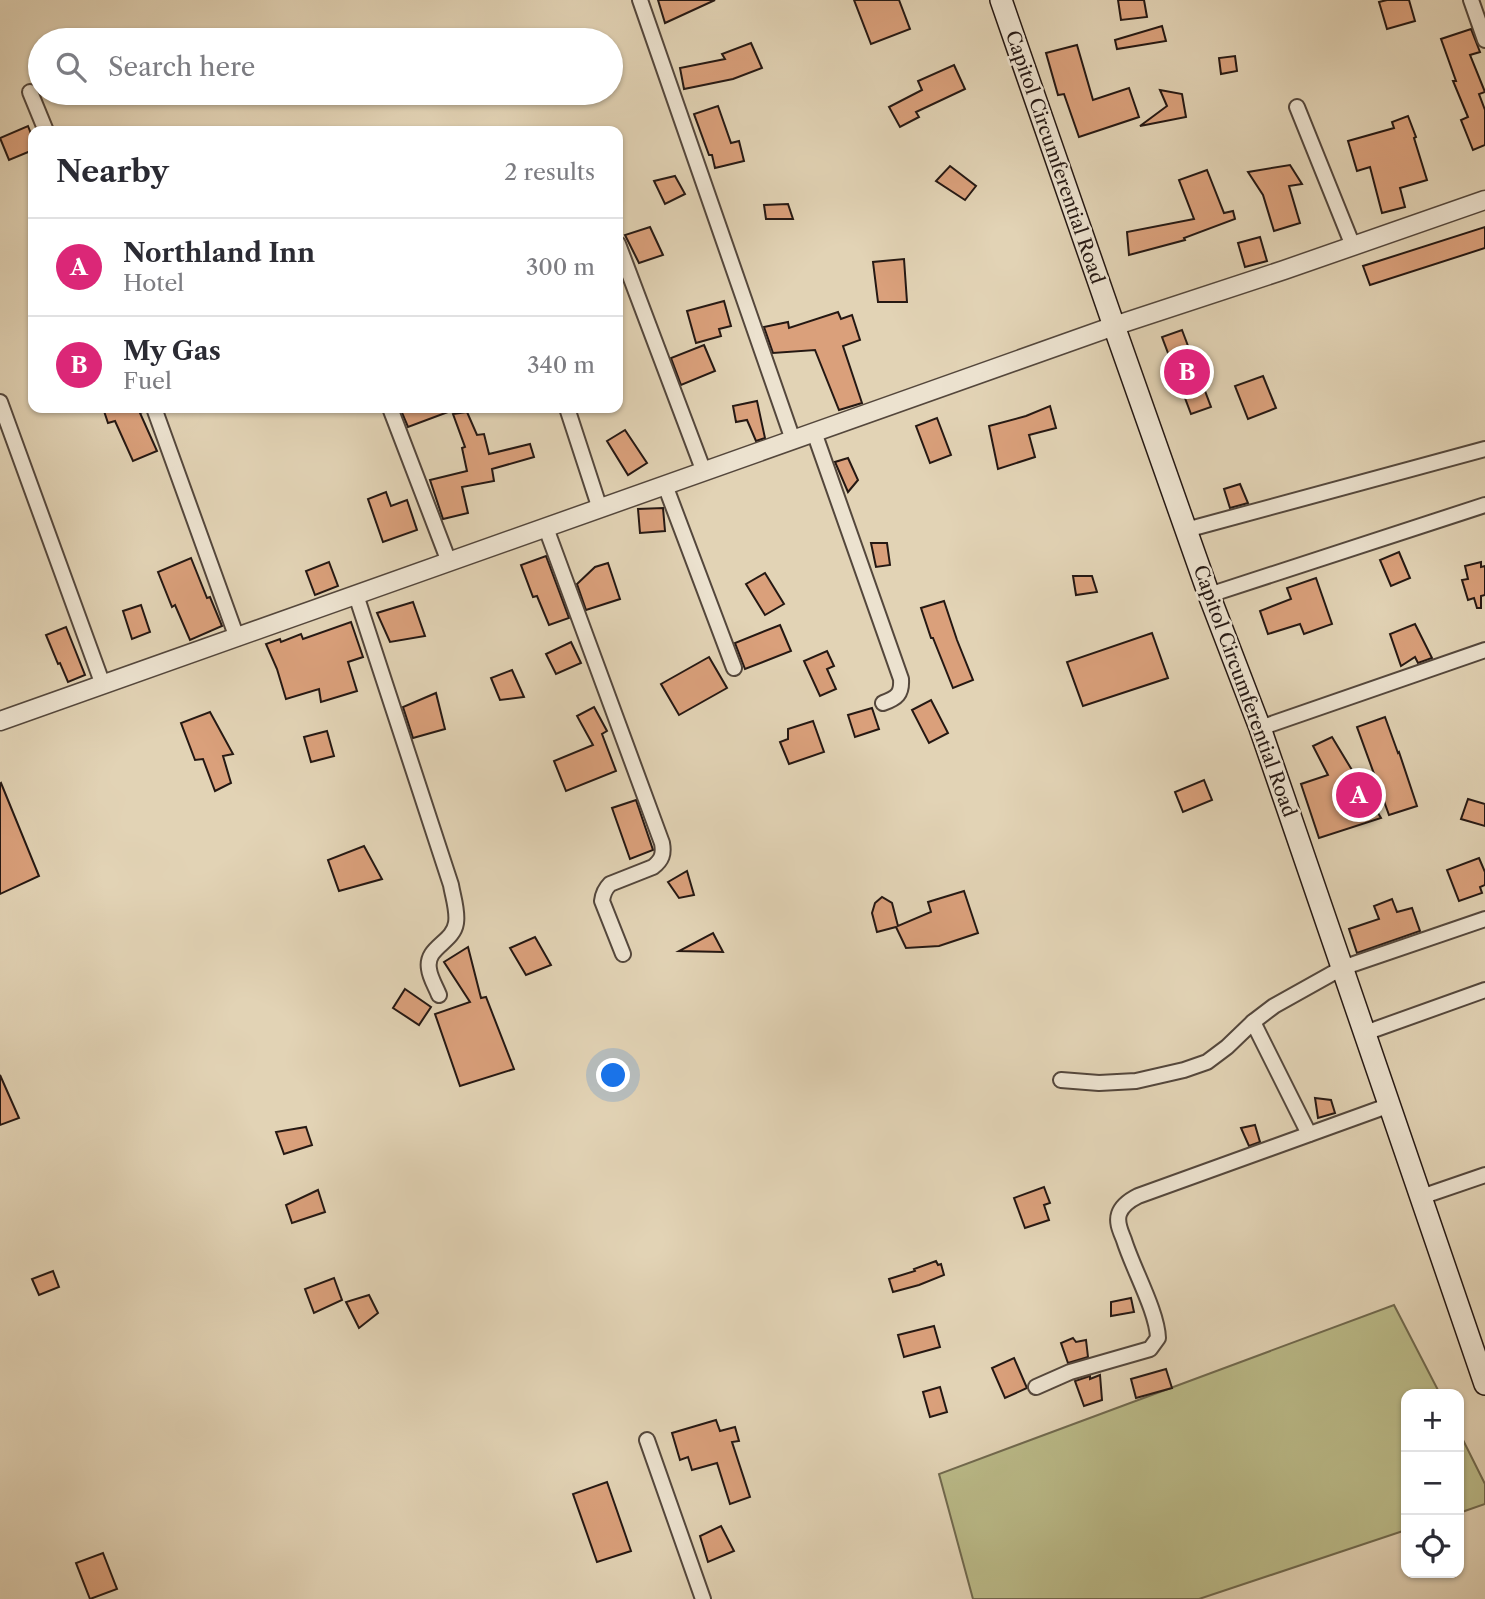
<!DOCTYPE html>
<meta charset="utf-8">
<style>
body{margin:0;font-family:"Libre Caslon Text",serif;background:#f7f7f7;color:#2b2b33}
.controls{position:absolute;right:21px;bottom:21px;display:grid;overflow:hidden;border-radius:14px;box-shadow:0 2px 5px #0004}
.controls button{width:63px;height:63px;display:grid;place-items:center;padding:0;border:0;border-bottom:2px solid #e1e1e2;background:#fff;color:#2b2b33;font:35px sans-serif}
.you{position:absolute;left:614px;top:1076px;width:24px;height:24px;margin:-18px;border:5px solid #fff;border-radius:50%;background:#1a73e8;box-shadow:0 0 0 10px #1a73e833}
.badge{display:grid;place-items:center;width:46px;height:46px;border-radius:50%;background:#db2777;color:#fff;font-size:23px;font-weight:700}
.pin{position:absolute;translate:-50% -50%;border:4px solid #fff;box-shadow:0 2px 7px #0006}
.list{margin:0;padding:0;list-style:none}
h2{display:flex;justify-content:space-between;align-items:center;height:91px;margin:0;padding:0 28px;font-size:30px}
h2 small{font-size:23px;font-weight:400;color:#7c7c81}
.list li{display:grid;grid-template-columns:46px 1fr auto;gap:21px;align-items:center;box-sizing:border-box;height:98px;padding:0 28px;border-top:2px solid #e1e1e2}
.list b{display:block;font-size:26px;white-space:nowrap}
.list p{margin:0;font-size:23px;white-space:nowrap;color:#7c7c81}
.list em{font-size:23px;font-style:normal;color:#7c7c81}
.icon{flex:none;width:38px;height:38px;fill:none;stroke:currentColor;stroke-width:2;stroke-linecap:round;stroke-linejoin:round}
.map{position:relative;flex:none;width:1485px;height:1599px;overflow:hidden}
.search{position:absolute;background:#fff;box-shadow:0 2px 5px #0004;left:28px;top:28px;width:595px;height:77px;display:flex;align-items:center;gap:18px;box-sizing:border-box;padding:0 24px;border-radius:38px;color:#7c7c81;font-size:26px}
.panel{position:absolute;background:#fff;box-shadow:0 2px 5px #0004;left:28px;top:126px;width:595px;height:287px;border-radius:14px}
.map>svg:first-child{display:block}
.green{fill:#baba88;stroke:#70694e;stroke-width:2}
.building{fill:#daa07b;stroke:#251813;stroke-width:2}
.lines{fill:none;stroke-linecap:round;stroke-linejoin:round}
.minor-casing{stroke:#54473c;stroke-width:18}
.tertiary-casing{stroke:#54473c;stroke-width:21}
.secondary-casing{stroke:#251813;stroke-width:24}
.minor{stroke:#ece2cf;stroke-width:14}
.tertiary{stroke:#ece2cf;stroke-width:18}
.secondary{stroke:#ece2cf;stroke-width:21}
.labels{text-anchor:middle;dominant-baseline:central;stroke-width:5;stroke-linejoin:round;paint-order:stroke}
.street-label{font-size:19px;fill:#251813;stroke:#ece2cf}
</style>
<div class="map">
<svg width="1485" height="1599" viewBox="0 0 1485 1599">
<rect width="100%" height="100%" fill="#e2d3b5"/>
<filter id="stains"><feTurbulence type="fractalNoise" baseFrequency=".00286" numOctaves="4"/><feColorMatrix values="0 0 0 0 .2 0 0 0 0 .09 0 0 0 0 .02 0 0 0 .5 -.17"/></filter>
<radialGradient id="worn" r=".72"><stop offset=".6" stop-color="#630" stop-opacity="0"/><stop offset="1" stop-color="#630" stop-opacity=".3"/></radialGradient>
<g class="green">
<path d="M1394,1305l46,89h-34v136l-207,69h-226l-34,-125z"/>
<path d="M1459,1432l26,52v20l-26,9z"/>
</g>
<g class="building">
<path d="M658,0h57l-50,23z"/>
<path d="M854,0h45l11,29 -39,15z"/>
<path d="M1118,0h26l3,17 -26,3z"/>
<path d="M1387,0h22l6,21 -28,8 -8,-27z"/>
<path d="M1162,26l4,15 -49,8 -2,-9z"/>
<path d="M1471,29l9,23 -10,3 15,37 -6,2 6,16v35l-12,5 -12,-30 7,-3 -15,-36h3l-15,-42z"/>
<path d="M751,43l11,25 -29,11 -49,10 -4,-21 45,-9 -3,-5z"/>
<path d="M1077,45l16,55 36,-12 10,29 -60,20 -15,-43 -6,1 -12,-42z"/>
<path d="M1235,56l2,15 -16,3 -2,-16z"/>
<path d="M954,65l11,24 -49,23 3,5 -19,10 -11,-20 33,-17 -4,-9z"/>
<path d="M1160,90l22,4 4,23 -46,9 27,-20z"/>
<path d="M718,106l13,37 8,-2 5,20 -29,7 -3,-13h-3l-15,-41z"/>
<path d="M1408,116l8,21 -2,1 13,42 -27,8 5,19 -23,6 -12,-46 -13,4 -9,-30 46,-13 -2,-6z"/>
<path d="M28,126l5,13v11l-24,10 -9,-22z"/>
<path d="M1290,165l12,19 -13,2 11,37 -26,8 -11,-36 -15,-23z"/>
<path d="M950,166l26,20 -11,14 -29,-19z"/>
<path d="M1207,170l17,43 9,-2 2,8 -51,19 1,2 -56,15 -2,-23 67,-13 -15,-39z"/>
<path d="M675,176l10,18 -20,10 -11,-23z"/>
<path d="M788,204l5,15h-27l-2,-14z"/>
<path d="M650,227l13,28 -24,8 -14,-28z"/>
<path d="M1485,227v21l-115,37 -7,-19z"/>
<path d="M1260,237l7,24 -22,6 -7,-24z"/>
<path d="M904,259l3,43h-29l-5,-40z"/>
<path d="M724,301l7,25 -12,3 2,7 -25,7 -9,-32z"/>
<path d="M838,312l3,7 11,-4 8,25 -17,6 19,57 -23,7 -24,-60 -42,3 -9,-26 24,-5 1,6z"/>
<path d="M1182,330l29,77 -20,7 -29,-77z"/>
<path d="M704,345l11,26 -34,14 -10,-27z"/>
<path d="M1263,376l13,32 -28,11 -13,-33z"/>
<path d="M757,401l8,37 -9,3 -9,-21 -11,2 -3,-16z"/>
<path d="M1050,406l6,22 -27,7 6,22 -37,12 -9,-43 37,-10z"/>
<path d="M103,408h42v3l-5,2 17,38 -24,10 -18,-40 -7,2z"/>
<path d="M400,408h56v1l-48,18z"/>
<path d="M467,412l10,23 7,-1 5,20 41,-10 4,13 -42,12 2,12 -32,6 6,26 -25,6 -13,-39 37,-9 -5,-23 3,-1 -12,-33z"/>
<path d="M937,418l14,37 -21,8 -14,-37z"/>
<path d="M625,430l22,33 -19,12 -21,-34z"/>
<path d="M848,458l10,22 -10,12 -13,-30z"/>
<path d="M1240,484l8,19 -18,5 -6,-19z"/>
<path d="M386,492l5,14 16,-6 10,30 -34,12 -15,-43z"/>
<path d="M663,508l2,23 -25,2 -2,-24z"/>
<path d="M871,543h16l3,22 -14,2z"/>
<path d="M1399,552l11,26 -19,8 -11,-26z"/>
<path d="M546,556l23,62 -20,7 -12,-29 -4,1 -12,-32z"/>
<path d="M191,558l16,40 3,-1 12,29 -32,14 -15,-35 -3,2 -14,-35z"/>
<path d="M329,562l9,24 -23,9 -9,-24z"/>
<path d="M1481,562v5l4,-1v29l-4,1v12h-4l-3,-10 -6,2 -6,-20 6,-1 -3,-13z"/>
<path d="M608,563l12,36 -34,11 -9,-26 18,-17z"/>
<path d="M765,573l19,31 -19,11 -19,-31z"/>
<path d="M1073,576h19l5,16 -21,3z"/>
<path d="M1316,578l16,46 -28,10 -4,-10 -32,10 -8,-23 31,-12 -4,-11z"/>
<path d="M944,601l13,39 16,40 -20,8 -20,-50h-2l-10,-30z"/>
<path d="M413,602l12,34 -35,6 -13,-29z"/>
<path d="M141,605l9,27 -18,7 -9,-28z"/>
<path d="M351,622l12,35 -15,5 9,29 -36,11 -2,-13 -33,10 -9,-30 -11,-25 14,-5 1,3 20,-8 2,5z"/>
<path d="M1415,624l17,34 -14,5 -3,-6 -14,9 -11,-32z"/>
<path d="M780,625l11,26 -46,18 -10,-26z"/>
<path d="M66,627l19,48 -17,7 -8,-19 -2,1 -12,-29z"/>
<path d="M1152,633l16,45 -85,28 -16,-44z"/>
<path d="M571,642l10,21 -25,11 -10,-20z"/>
<path d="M827,651l7,15 -7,3 9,20 -16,7 -16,-35z"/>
<path d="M709,657l18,31 -48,27 -18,-31z"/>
<path d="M512,670l12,27 -24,3 -9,-22z"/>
<path d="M436,693l9,36 -32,9 -10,-31z"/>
<path d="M931,700l17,33 -19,10 -17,-33z"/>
<path d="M594,707l13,24 -5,3 14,37 -50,20 -12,-30 39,-16 -16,-29z"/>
<path d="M872,708l7,21 -24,8 -7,-22z"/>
<path d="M210,712l23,42 -10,2 8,27 -16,8 -12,-32 -8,1 -14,-37z"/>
<path d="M1385,717l13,36 1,-1 18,54 -28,9 -32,-88z"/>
<path d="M813,721l11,31 -35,12 -9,-22 8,-3v-10z"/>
<path d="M327,731l7,25 -23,6 -7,-25z"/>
<path d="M1332,737l49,81 -62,20 -18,-54 27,-9 -15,-29z"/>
<path d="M1204,780l8,20 -29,12 -8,-20z"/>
<path d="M1,783l38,93 -39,18v-110z"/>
<path d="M1468,799l17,5v22l-24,-7z"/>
<path d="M636,800l17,50 -23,9 -18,-51z"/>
<path d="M364,846l18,33 -43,12 -11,-31z"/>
<path d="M1479,858l6,14v13l-5,2 2,6 -23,8 -12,-31z"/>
<path d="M687,871l7,24 -15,3 -11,-16z"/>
<path d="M964,891l14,42 -39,13 -33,2 -10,-21 -19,5 -5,-19 3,-10 7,-6 10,6 6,23 33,-14 -3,-10z"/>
<path d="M1392,899l5,13 15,-4 8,23 -63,22 -8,-24 30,-10 -5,-13z"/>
<path d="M713,933l10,19 -44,-1z"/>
<path d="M535,937l16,28 -25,10 -16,-27z"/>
<path d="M468,947l13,51 5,-1 28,72 -54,17 -25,-72 35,-12 -26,-40z"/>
<path d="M405,989l26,18 -12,18 -26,-17z"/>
<path d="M0,1075l19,43 -19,7z"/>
<path d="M1315,1098l16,2 4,13 -17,5z"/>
<path d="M1255,1125l5,17 -11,4 -8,-18z"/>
<path d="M306,1127l6,18 -28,9 -8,-22z"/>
<path d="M1044,1187l6,16 -6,2 5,15 -24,8 -11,-30z"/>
<path d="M318,1190l7,22 -33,11 -6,-18z"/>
<path d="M936,1261l2,4 3,-1 3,11 -25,10 -26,7 -4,-13 26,-8 -1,-2z"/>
<path d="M53,1271l6,16 -20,8 -7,-16z"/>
<path d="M334,1278l8,22 -28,13 -9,-24z"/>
<path d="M369,1295l9,18 -19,15 -13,-26z"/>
<path d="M1131,1298l3,14 -23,4v-14z"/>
<path d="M934,1326l6,21 -36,10 -6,-22z"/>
<path d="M1073,1338l3,4 10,-2 2,17 -20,6 -7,-20z"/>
<path d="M1014,1358l13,30 -22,10 -13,-30z"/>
<path d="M1166,1369l6,19 -36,10 -5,-19z"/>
<path d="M1100,1375l2,25 -18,6 -9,-25 15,-5v3z"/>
<path d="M940,1387l7,25 -17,5 -7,-25z"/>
<path d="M716,1420l4,11 15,-4 4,14 -7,1 18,55 -20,7 -13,-41 -25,7 -4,-13 -8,3 -8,-27z"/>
<path d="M607,1482l24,69 -34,11 -24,-68z"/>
<path d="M721,1526l13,25 -26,11 -8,-26z"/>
<path d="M103,1553l14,36 -27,10 -14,-36z"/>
</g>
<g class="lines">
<g class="minor-casing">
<g id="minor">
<path d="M640,0l153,440"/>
<path d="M1471,0l14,40"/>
<path d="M30,92l16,39"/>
<path d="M1297,107l56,139"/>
<path d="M618,244l86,228"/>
<path d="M0,402l103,283"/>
<path d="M154,408l83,230"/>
<path d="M390,408l59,154"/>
<path d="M567,408l33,101"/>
<path d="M814,432l87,247c1,15 -4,19 -18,24"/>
<path d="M665,485l69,183"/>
<path d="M546,528l116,315c2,11 0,17 -9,24l-43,17c-5,5 -7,9 -8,17l21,53"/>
<path d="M1186,530l299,-81"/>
<path d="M356,595l95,290c2,12 7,26 5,38 -3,20 -31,24 -27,46 1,9 7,18 10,26"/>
<path d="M1209,595l276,-90"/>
<path d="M1260,728l225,-78"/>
<path d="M1253,1022l21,-16 68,-38 143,-49"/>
<path d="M1365,1033l120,-43"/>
<path d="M1061,1080l38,3 37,-2 48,-11 23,-8 20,-15 26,-25 56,112"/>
<path d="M1421,1197l64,-22"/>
<path d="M1036,1387l34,-15 80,-23 8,-11c-1,-27 -25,-69 -34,-98 -3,-8 -8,-17 -5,-26 3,-9 11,-14 19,-18l252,-91"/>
<path d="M647,1440l56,159"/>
</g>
</g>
<g class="tertiary-casing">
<path id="tertiary" d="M0,721l1114,-395 170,-56 201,-70"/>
</g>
<g class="secondary-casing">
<path id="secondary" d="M1001,0l113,326 95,269 51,133 225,656"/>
</g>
<use href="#minor" class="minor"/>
<use href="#tertiary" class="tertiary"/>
<use href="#secondary" class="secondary"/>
</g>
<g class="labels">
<g class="street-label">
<text transform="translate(1055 157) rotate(71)">Capitol Circumferential Road</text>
<text transform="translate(1245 691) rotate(70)">Capitol Circumferential Road</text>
</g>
</g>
<rect width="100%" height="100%" filter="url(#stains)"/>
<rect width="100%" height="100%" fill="url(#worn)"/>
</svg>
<div class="controls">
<button>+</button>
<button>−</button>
<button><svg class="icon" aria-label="locate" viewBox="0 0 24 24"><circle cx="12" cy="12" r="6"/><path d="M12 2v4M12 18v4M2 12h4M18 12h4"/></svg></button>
</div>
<div class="you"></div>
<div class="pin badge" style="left:1359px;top:795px">A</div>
<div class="pin badge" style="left:1187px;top:372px">B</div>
<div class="search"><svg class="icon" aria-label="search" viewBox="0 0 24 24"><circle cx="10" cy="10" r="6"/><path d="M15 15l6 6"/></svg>Search here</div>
<section class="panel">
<h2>Nearby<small>2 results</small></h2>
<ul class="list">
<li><span class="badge">A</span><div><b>Northland Inn</b><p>Hotel</p></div><em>300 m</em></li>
<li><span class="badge">B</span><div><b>My Gas</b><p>Fuel</p></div><em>340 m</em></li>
</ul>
</section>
</div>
